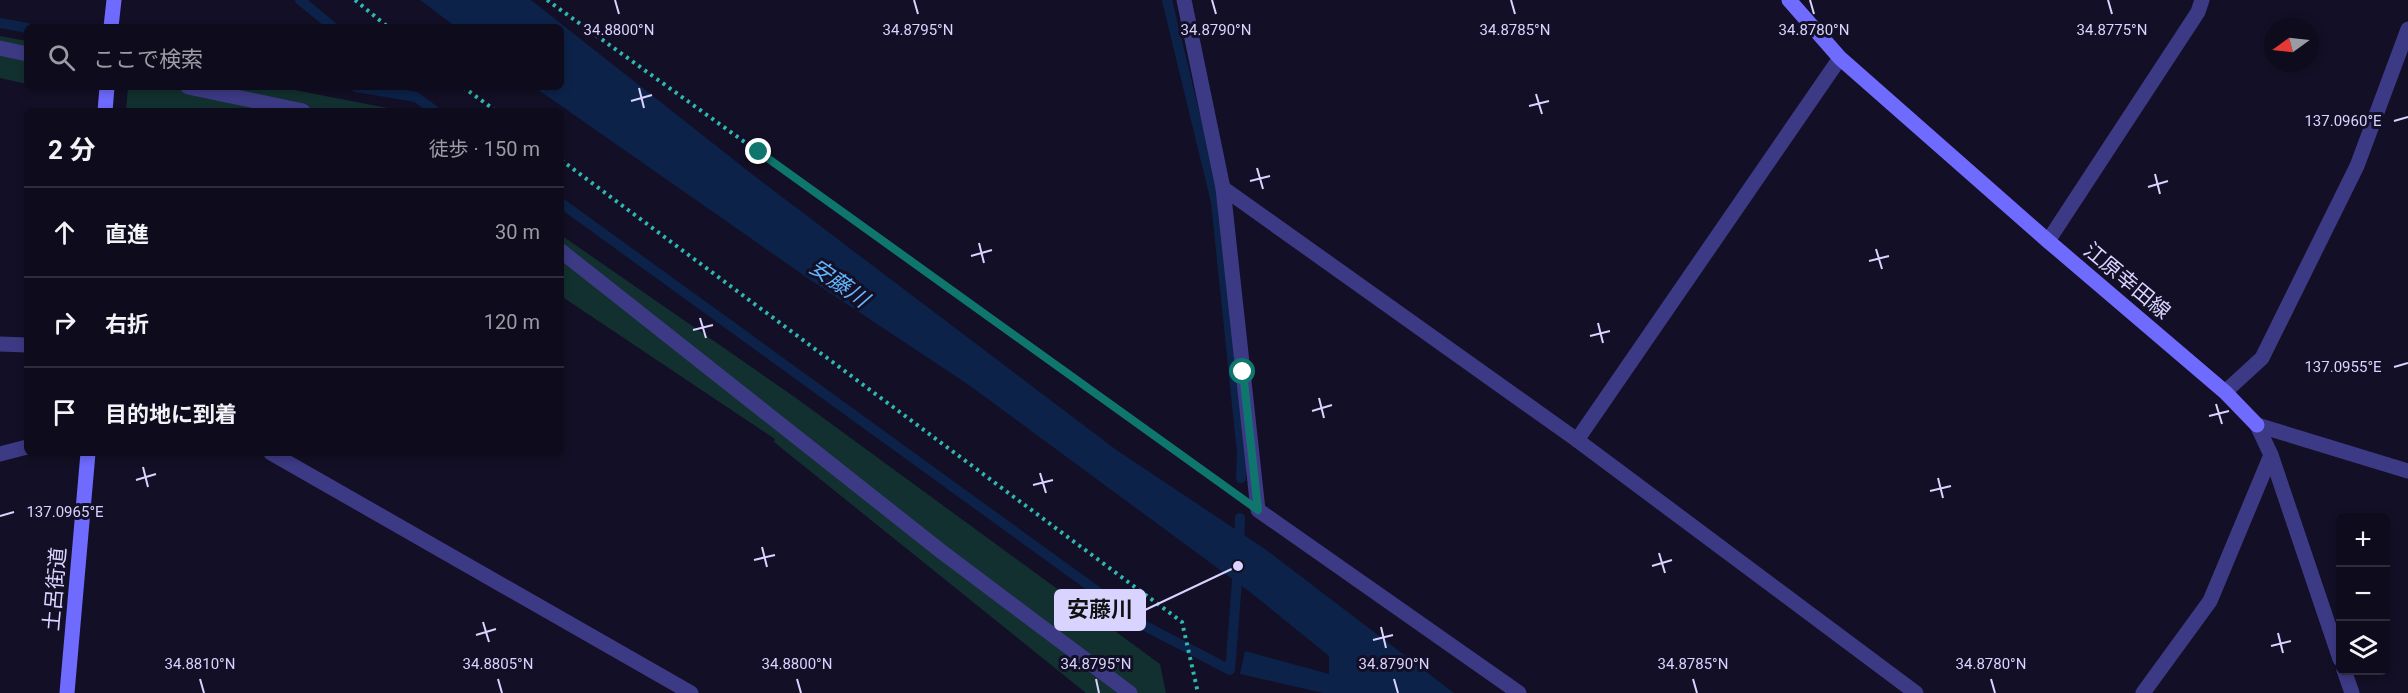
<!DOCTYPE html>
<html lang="ja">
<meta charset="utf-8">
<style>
body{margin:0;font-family:Roboto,"Noto Sans JP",sans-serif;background:#1c1929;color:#f1f3f6}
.controls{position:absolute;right:18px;bottom:18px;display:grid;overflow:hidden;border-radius:9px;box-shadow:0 3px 9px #0003}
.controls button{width:54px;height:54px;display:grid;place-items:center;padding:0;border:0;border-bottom:2px solid #2e2b3b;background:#0e0b1c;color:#f1f3f6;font:30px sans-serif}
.compass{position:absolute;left:2264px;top:18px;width:54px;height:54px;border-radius:50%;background:#0e0b1c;box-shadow:0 3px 9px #0003;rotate:255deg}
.stop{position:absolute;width:18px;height:18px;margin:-14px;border:4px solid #0f766e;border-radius:50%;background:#fff}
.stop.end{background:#0f766e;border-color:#fff;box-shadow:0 2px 6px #0008}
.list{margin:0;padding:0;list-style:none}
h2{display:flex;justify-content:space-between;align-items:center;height:78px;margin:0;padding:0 24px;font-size:26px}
h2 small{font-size:20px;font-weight:400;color:#9b9ba3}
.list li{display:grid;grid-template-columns:39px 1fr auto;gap:18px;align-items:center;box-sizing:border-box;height:90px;padding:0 24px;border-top:2px solid #2e2b3b}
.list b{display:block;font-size:22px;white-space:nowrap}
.list em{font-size:20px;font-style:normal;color:#9b9ba3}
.icon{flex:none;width:33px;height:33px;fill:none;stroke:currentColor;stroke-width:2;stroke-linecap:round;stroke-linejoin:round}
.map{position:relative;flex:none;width:2408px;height:693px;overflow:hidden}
.search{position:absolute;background:#0e0b1c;box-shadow:0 3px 9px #0003;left:24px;top:24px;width:540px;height:66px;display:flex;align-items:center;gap:15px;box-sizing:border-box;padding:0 21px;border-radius:9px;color:#9b9ba3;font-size:22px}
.panel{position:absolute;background:#0e0b1c;box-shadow:0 3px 9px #0003;left:24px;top:108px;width:540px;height:348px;border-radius:9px}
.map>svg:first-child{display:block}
.green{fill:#12302f}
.water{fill:#0c2248}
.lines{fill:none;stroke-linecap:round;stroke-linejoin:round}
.stream{stroke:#0c2248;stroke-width:10}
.path{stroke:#2fb8b0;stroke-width:4;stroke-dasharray:3 4.5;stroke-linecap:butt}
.street{stroke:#3d3a85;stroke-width:15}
.secondary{stroke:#6f6bff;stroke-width:15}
.route{stroke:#0f766e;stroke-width:8}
.ticks{fill:none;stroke:#d9d4ff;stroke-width:2}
.labels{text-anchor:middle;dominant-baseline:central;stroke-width:6;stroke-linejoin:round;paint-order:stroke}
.street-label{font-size:21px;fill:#d9d4ff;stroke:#130f26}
.water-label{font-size:22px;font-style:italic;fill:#62b6ff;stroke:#130f26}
.ticks-label{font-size:15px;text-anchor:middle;fill:#d9d4ff;stroke:#130f26;stroke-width:6;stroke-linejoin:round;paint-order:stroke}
.leader{fill:none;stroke:#d9d4ff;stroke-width:2}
.callout-dot{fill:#d9d4ff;stroke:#130f26;stroke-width:2}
.callout{fill:#d9d4ff;stroke:#d9d4ff;stroke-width:2}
.callout-label{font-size:22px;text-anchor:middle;font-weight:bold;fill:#111}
</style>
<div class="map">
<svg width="2408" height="693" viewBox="0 0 2408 693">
<rect width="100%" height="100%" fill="#130f26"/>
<g class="green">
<path d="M0,36l27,5v43l-27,-6z"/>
<path d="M128,87h151l124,24h-277z"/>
<path d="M561,235l235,163 364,266 6,29h-80l-312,-251 1,-3 -214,-143z"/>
</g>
<path class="water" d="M420,0h111l226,178 358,271 150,100 189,144h-131l-83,-19 5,-23 84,23v-18l-79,-64 -284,-209 -157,-104 -275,-192h27v-60h-105z"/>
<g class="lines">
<g class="stream">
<path d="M300,0l33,27"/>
<path d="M1167,0l49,202 26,251 -1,25"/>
<path d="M0,23l27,5"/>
<path d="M356,87l60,10 19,14"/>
<path d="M561,203l584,423 85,44 8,-101"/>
<path d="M1239,545l1,-27"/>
</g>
<g class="path">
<path d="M355,0l33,27"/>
<path d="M547,0l682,490"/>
<path d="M463,87l33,24"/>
<path d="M561,160l621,462 16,71"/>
</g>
<g class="street">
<path d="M1184,0l39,188 35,322 261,183"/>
<path d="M0,48l27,6"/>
<path d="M188,87l115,24"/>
<path d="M1223,188l354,252 339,253"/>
<path d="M2048,241l150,-229 4,-12"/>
<path d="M561,251l381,301 188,141"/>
<path d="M0,344l27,1"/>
<path d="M2225,392l37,-34 95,-192 51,-137"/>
<path d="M2257,425l14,30 69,204"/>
<path d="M2257,425l151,46"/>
<path d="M1577,440l263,-382"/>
<path d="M271,453l420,240"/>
<path d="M0,454l27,-7"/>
<path d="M2344,670l8,23"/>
<path d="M2143,693l67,-92 61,-146"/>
</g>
<g class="secondary">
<path d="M1789,0l51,58 208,183 177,151 32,33"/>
<path d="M111,27l3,-27"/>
<path d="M105,111l2,-24"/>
<path d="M67,693l21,-240"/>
</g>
</g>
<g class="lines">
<path class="route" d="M759,152l499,358 -15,-138"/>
</g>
<path class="ticks" d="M615,0l4,14M914,0l4,14M1212,0l4,14M1511,0l4,14M1810,0l4,14M2108,0l4,14M639,88l5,20M1536,94l6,20M631,101l21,-6M1529,106l20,-5M2394,121l14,-4M1257,168l6,21M2155,174l5,20M1250,181l20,-5M2148,187l20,-6M979,243l5,20M1876,249l6,20M971,256l21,-6M1869,261l20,-5M700,318l6,20M1598,323l5,20M693,330l20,-5M1590,336l20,-5M2394,367l14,-4M1319,398l5,20M2216,404l6,20M1312,411l20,-6M2209,416l20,-5M143,467l5,20M1040,473l6,20M1938,478l5,20M136,480l20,-6M1033,485l20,-5M1930,491l21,-5M0,516l14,-4M762,547l5,20M1659,553l6,20M754,560l21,-5M1652,566l20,-6M483,622l6,20M1381,627l5,21M2278,633l5,20M476,635l20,-6M1373,640l20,-5M2271,646l20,-5M200,679l4,14M498,679l4,14M797,679l4,14M1096,679l3,14M1394,679l4,14M1693,679l4,14M1991,679l4,14"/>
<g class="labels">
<g class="street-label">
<text transform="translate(2127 281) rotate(40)">江原幸田線</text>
<text transform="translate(55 589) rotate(-85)">土呂街道</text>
</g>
<g class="water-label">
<text transform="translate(839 283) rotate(35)">安藤川</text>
</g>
</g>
<g class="ticks-label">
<text x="619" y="35">34.8800°N</text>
<text x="918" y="35">34.8795°N</text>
<text x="1216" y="35">34.8790°N</text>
<text x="1515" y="35">34.8785°N</text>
<text x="1814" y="35">34.8780°N</text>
<text x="2112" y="35">34.8775°N</text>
<text x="2343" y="126">137.0960°E</text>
<text x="2343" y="372">137.0955°E</text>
<text x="65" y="517">137.0965°E</text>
<text x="200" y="669">34.8810°N</text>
<text x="498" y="669">34.8805°N</text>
<text x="797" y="669">34.8800°N</text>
<text x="1096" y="669">34.8795°N</text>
<text x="1394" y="669">34.8790°N</text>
<text x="1693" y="669">34.8785°N</text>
<text x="1991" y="669">34.8780°N</text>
</g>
<path class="leader" d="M1238 566L1145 610"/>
<circle class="callout-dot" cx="1238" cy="566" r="6"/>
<rect class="callout" x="1055" y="590" width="90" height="40" rx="6"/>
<g class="callout-label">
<text x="1100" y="617">安藤川</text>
</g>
</svg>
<div class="controls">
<button>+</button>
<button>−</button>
<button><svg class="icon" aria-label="layers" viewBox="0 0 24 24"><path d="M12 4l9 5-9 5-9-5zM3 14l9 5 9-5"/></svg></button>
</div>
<svg class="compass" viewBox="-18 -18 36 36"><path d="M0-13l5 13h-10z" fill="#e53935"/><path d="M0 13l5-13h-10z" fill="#9b9ba3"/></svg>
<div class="stop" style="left:1243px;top:372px"></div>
<div class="stop end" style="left:759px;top:152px"></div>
<div class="search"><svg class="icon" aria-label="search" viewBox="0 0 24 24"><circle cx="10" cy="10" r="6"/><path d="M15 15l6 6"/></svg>ここで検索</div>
<section class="panel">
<h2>2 分<small>徒歩 · 150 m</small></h2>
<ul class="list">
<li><svg class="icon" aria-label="ahead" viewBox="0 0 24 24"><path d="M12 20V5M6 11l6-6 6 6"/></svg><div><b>直進</b></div><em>30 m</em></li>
<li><svg class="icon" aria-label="right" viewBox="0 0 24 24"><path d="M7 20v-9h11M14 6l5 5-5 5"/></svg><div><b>右折</b></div><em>120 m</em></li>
<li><svg class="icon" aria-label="arrive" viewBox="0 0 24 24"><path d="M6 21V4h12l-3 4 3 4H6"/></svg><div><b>目的地に到着</b></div></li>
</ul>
</section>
</div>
